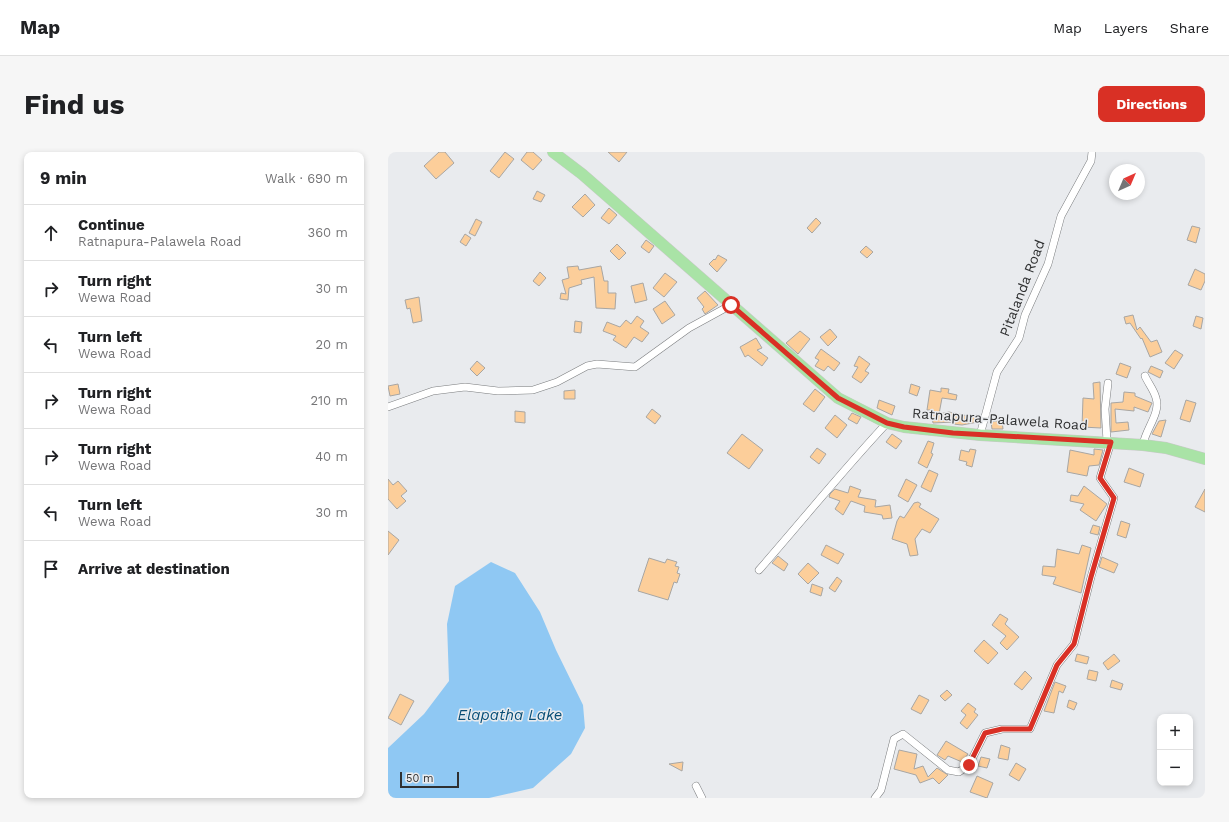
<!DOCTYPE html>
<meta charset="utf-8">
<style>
body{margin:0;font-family:"Work Sans",sans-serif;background:#f6f6f6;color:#202124}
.controls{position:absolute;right:12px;bottom:12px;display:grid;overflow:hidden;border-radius:8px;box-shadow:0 2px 6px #0003}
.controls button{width:36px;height:36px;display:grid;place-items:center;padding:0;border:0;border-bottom:1px solid #e0e0e0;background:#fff;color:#202124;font:20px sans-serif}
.compass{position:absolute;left:721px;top:12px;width:36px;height:36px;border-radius:50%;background:#fff;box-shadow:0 2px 6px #0003;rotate:44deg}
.scale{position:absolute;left:12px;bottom:10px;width:59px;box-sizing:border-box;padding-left:4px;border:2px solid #2f3031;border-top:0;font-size:11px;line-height:14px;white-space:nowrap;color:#2f3031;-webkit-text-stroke:3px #e9ebee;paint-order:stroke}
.stop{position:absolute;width:12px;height:12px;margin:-9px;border:3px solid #d93025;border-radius:50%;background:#fff}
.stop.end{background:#d93025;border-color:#fff;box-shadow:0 1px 4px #0008}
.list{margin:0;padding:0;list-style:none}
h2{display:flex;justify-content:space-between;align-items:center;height:52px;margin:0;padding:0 16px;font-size:17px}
h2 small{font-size:13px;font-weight:400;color:#757577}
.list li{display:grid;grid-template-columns:26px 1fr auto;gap:12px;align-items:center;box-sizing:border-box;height:56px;padding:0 16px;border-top:1px solid #e0e0e0}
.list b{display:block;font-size:15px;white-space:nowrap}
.list p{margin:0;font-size:13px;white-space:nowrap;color:#757577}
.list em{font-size:13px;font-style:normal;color:#757577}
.icon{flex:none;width:22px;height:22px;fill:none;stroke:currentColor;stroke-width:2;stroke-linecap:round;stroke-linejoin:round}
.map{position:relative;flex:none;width:817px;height:646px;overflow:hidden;border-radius:8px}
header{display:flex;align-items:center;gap:24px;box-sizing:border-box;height:56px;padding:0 20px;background:#fff;border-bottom:1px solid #e0e0e0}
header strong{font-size:19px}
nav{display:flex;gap:22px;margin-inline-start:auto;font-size:14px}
.intro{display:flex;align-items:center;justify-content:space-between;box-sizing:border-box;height:96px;padding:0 24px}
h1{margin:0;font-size:28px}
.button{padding:10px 18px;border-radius:8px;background:#d93025;color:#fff;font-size:14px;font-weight:700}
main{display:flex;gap:24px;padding:0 24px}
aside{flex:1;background:#fff;border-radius:8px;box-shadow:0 2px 6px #0003}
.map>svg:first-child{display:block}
.water{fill:#8fc8f3}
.building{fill:#fcce9a;stroke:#a8a6a3}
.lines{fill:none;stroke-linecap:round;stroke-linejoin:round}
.minor-casing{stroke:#7a7c7e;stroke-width:8}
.primary-casing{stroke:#c9c9c9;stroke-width:12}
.minor{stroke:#fff;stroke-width:7}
.primary{stroke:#a9e3a6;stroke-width:11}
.route{stroke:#d93025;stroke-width:5}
.labels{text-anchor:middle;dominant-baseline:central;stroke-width:3;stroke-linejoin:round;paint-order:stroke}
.street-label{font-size:14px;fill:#2f3031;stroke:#e9ebee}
.water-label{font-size:15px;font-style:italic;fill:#074d76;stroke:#e9ebee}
</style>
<header>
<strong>Map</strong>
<nav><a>Map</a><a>Layers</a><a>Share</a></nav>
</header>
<div class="intro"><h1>Find us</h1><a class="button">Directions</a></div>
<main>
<aside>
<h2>9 min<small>Walk · 690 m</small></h2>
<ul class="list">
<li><svg class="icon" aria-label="ahead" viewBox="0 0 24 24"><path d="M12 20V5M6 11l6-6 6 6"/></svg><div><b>Continue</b><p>Ratnapura-Palawela Road</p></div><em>360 m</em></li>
<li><svg class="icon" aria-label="right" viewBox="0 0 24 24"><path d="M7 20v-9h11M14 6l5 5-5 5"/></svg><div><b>Turn right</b><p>Wewa Road</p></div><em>30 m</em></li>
<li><svg class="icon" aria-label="left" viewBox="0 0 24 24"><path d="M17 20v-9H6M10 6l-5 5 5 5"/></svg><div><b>Turn left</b><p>Wewa Road</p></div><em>20 m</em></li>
<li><svg class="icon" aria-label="right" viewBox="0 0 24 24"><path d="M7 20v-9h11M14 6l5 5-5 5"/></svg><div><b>Turn right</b><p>Wewa Road</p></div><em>210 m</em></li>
<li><svg class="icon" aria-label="right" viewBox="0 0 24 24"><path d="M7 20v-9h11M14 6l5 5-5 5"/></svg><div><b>Turn right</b><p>Wewa Road</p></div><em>40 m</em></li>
<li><svg class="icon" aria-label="left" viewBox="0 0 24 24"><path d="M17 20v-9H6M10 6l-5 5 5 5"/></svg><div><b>Turn left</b><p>Wewa Road</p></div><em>30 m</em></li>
<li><svg class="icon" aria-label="arrive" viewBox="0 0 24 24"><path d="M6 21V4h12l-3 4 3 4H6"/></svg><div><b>Arrive at destination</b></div></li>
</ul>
</aside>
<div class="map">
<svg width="817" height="646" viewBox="0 0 817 646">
<rect width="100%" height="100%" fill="#e9ebee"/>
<path class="water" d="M103,410l24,11 25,39 16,38 27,55 2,23 -14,26 -38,34 -44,10h-101v-50l36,-34 25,-33 -2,-57 8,-38z"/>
<g class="building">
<path d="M51,0h6l9,11 -18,16 -12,-13z"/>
<path d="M117,0l9,7 -15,19 -9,-7z"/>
<path d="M139,0h6l9,8 -9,10 -12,-10z"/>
<path d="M220,0h19l-8,10z"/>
<path d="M149,39l8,4 -4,7 -8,-3z"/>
<path d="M197,42l10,11 -12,12 -11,-10z"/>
<path d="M221,56l8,7 -8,9 -8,-6z"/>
<path d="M428,66l5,5 -9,10 -5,-5z"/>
<path d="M88,67l6,3 -7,14 -6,-3z"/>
<path d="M804,74l8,2 -4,15 -9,-3z"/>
<path d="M77,82l6,4 -5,8 -6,-4z"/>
<path d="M258,88l8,6 -5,7 -8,-6z"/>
<path d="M229,92l9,9 -7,7 -9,-9z"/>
<path d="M478,94l7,6 -6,6 -7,-6z"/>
<path d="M330,103l9,5 -10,12 -8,-8 5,-5 1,1z"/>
<path d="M190,114l1,4 22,-4 3,15h4v12h8l-1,16 -19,-1 -2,-31 -13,3 1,4 -13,4 -1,12 -8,-1 1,-6 5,1 -4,-14 7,-2 -2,-11z"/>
<path d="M807,117l10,5v7l-4,9 -13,-5z"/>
<path d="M152,120l6,6 -7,8 -6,-5z"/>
<path d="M277,121l12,9 -13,15 -11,-9z"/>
<path d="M255,131l4,17 -12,3 -4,-17z"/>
<path d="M317,139l13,14 -13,9 -3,-5 2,-2 -7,-9z"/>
<path d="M31,145l3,24 -9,2 -3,-15 -3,1 -2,-9z"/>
<path d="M277,149l10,14 -13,9 -9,-15z"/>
<path d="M745,163l4,15 3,-3 11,15 6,-2 5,12 -12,5 -8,-19 -1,1 -11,-16 -4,1 -2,-7z"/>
<path d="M249,164l7,5 -4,6 9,6 -7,9 -8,-5 -8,11 -13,-8 3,-4 -13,-5 4,-9 13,5 6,-7 5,4z"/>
<path d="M808,164l7,2 -2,11 -8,-3z"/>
<path d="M187,169l7,1 -1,11 -7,-1z"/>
<path d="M442,177l7,8 -9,9 -8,-9z"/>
<path d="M412,179l10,8 -12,15 -12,-11z"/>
<path d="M368,186l6,10 -5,2 11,8 -6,8 -14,-11 -3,2 -5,-10z"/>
<path d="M433,197l19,14 -6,8 -6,-5 -4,5 -9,-5 4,-6 -4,-2z"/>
<path d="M787,198l8,5 -9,14 -9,-6z"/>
<path d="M471,204l11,8 -5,7 4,2 -8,10 -9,-6 6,-10 -4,-1z"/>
<path d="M89,209l8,7 -8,8 -7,-7z"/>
<path d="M732,211l11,4 -4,11 -11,-4z"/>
<path d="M763,214l12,5 -3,7 -12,-6z"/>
<path d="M712,230l1,46 -19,-1 1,-29 11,1 -1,-16z"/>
<path d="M10,232l2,10 -10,2 -2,-10z"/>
<path d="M523,232l9,3 -3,9 -8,-3z"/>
<path d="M553,236l8,1 -1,4 9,2 -1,5 -14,-2 -3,16 10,-2 19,4 9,-1 1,7 -16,3 -9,-1 1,-2 -21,1 -2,-13h-4l3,-20 11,2z"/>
<path d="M427,237l10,8 -11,15 -11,-8z"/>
<path d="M187,238v9h-11v-8z"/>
<path d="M736,240l11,1v3l17,7 -4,9 -14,-5v4l-19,-2 1,14 12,-1 1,8 -18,2v-29l12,-1z"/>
<path d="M491,248l16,6 -3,9 -15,-7z"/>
<path d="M798,248l10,3 -6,19 -10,-3z"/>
<path d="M264,257l9,7 -6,8 -9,-7z"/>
<path d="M127,259l10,1v11l-10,-1z"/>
<path d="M464,261l9,4 -4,7 -9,-5z"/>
<path d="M447,263l12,10 -10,13 -12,-10z"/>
<path d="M614,268l1,9h-11l-1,-7z"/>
<path d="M778,268l-5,17 -9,-3 7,-13z"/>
<path d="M354,282l21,16 -14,19 -22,-16z"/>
<path d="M504,282l10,7 -6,8 -10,-7z"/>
<path d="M540,289l6,2 -3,10 2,1 -6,14 -9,-5z"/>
<path d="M429,296l9,6 -7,10 -9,-7z"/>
<path d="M582,297l6,1 -4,17 -6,-2 1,-3 -8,-2 2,-10 8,2z"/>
<path d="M706,297l9,1 -4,15 -10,1 -2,10 -20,-4 3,-22 24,5z"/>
<path d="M741,316l15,6 -4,13 -16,-5z"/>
<path d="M541,318l9,4 -7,18 -10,-5z"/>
<path d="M0,327l5,6 5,-4 9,10 -6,5 5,5 -9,8 -9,-10z"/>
<path d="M518,327l11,6 -9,17 -10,-6z"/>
<path d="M462,334l11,4 -3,7 18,3 -1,7 15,-2 2,13 -9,1 -1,-4 -18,-3 1,-6 -14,-5 -8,14 -8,-6 5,-8 -11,-4 1,-3 5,-5 13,4z"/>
<path d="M696,334l23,18 -11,17 -16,-11 4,-6 -14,-3 1,-6 7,1z"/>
<path d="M817,337v23l-10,-5z"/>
<path d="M530,350l3,2 -2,3 20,12 -9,14 -8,-4 -7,10 3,16 -8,1 -3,-12 -15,-5 5,-18 3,-5 4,2 10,-15z"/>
<path d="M733,369l9,3 -4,14 -9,-3z"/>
<path d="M705,373l7,2 -2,8 -8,-2z"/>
<path d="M0,379l11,9 -11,15z"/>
<path d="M438,393l18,9 -6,10 -17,-9z"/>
<path d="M694,393l9,3 -10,45 -28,-9 3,-7 -14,-2 1,-9 12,1 2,-18 22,5z"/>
<path d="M390,404l10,8 -4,7 -12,-8z"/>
<path d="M714,405l16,7 -4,9 -15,-6z"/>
<path d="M261,406l16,5 2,-4 10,3 -2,4 4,1 -2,6 3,1 -3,9 -3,-1 -6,18 -30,-9z"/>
<path d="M420,411l11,10 -11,11 -10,-10z"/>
<path d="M449,425l5,4 -7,11 -6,-4z"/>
<path d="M424,432l11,4 -2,8 -11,-4z"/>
<path d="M612,462l8,5 -3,5 14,13 -12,13 -7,-7 6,-7 -14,-11z"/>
<path d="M596,488l14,13 -10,11 -14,-13z"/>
<path d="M689,502l12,3 -2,7 -12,-3z"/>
<path d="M726,502l6,7 -12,9 -5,-7z"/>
<path d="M701,518l9,2 -2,9 -9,-2z"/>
<path d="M637,519l7,7 -10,12 -8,-6z"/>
<path d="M724,528l11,4 -2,6 -11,-3z"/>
<path d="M667,530l11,4 -3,7 -4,-2 -5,22 -10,-2z"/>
<path d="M559,538l5,5 -7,6 -5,-5z"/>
<path d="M12,542l14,7 -13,24 -13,-7z"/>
<path d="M531,543l10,5 -8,14 -10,-5z"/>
<path d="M681,548l8,3 -3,7 -7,-3z"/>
<path d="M580,551l8,6 -2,3 4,3 -11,14 -7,-6 6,-8 -5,-4z"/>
<path d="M558,589l22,13 -6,8 -14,-6 -3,4 -8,-5z"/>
<path d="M613,593l9,3 -2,12 -10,-2z"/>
<path d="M511,598l18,4 -3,15 9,-3 5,11 9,-9 11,7 -9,9 -6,-6 -13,5 -4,-8 -22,-6z"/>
<path d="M593,605l9,2 -3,9 -9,-2z"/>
<path d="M295,610l-1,9 -13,-7z"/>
<path d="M628,611l10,6 -7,12 -10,-6z"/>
<path d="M589,624l16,7 -6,15 -17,-6z"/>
</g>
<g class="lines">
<g class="minor-casing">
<g id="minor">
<path d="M0,255l45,-16 32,-4 33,4 35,-1 24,-8 30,-16 10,-2 38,3 54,-39 42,-23"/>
<path d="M592,283l17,-63 22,-34 6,-23 23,-51 13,-48 30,-55 1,-9"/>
<path d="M719,289l-2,-32 3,-26"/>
<path d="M755,293c2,-15 18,-32 13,-47 -2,-8 -8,-15 -11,-22"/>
<path d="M371,418c43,-49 84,-100 128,-147"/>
<path d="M308,634l6,12"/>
<path d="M487,646l6,-8 13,-51 9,-5 45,36 11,2 10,-7 16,-32 17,-4h28l27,-64 17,-21 17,-67 23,-79 -14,-20 11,-36"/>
</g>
</g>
<g class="primary-casing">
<path id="primary" d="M165,0l29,22 256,224 49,25 17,4 76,8 163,10 23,3 39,11"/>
</g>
<use href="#minor" class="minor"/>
<use href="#primary" class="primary"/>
</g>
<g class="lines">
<path class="route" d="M343,153l107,93 49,25 17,4 49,6 158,9 -11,36 14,20 -23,79 -17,67 -17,21 -27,64h-28l-17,4 -16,32"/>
</g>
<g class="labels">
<g class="street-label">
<text transform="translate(634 136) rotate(-69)">Pitalanda Road</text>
<text transform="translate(612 267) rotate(4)">Ratnapura-Palawela Road</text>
</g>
<g class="water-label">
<text x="122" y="563">Elapatha Lake</text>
</g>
</g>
</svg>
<div class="controls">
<button>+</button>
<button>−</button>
</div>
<svg class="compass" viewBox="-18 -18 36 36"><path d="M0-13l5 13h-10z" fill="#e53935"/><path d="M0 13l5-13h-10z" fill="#757577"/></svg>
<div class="scale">50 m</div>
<div class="stop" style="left:343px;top:153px"></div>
<div class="stop end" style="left:581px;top:613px"></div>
</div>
</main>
